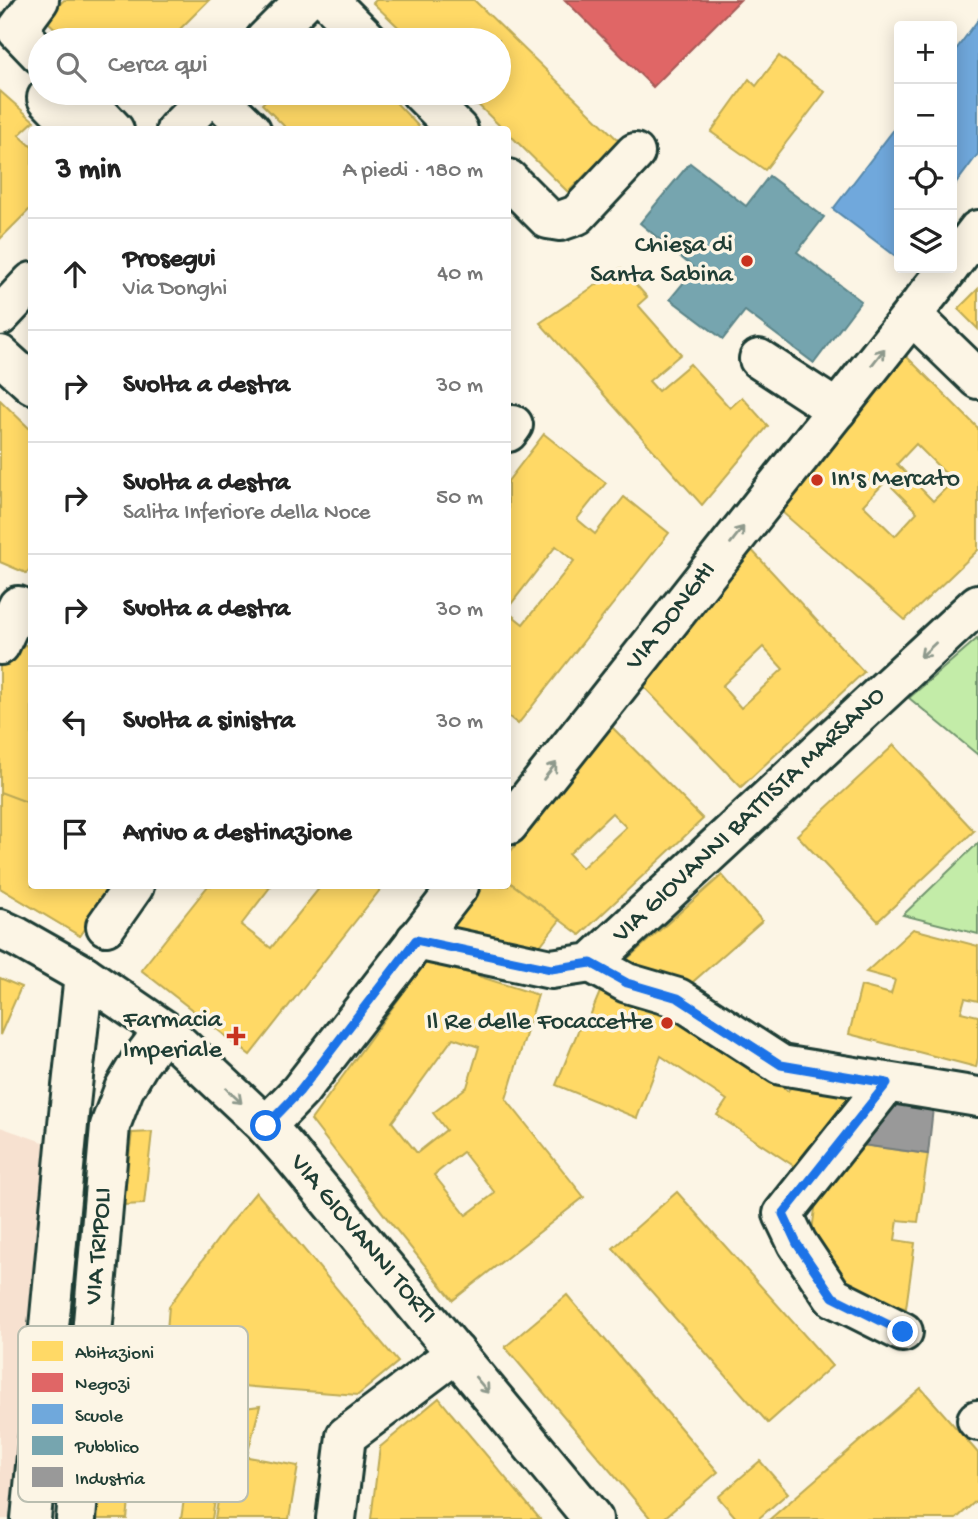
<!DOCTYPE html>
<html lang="it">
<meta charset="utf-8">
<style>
body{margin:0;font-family:"Gochi Hand",sans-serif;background:#f6f6f6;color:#222}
.controls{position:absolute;right:21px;top:21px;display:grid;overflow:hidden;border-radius:7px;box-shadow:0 4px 18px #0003}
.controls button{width:63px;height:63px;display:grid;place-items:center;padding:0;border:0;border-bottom:2px solid #e0e0e0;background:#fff;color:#222;font:35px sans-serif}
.stop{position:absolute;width:21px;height:21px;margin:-16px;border:5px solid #1a73e8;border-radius:50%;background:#fff}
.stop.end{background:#1a73e8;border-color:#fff;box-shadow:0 2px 7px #0008}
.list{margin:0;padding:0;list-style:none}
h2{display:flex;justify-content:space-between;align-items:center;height:91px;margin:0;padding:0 28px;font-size:30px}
h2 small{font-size:23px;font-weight:400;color:#767676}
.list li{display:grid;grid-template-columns:46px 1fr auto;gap:21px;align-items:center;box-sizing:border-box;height:112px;padding:0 28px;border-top:2px solid #e0e0e0}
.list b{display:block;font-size:26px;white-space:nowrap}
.list p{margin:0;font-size:23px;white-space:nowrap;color:#767676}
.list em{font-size:23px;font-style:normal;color:#767676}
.icon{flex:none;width:38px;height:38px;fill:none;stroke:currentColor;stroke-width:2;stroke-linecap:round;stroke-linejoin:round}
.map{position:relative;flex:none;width:978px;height:1519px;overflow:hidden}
.search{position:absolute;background:#fff;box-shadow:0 4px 18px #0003;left:28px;top:28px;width:483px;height:77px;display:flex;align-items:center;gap:18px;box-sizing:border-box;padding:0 24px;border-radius:38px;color:#767676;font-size:26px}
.panel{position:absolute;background:#fff;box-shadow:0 4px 18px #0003;left:28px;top:126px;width:483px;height:763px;border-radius:7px}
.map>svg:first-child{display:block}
.built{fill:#f7e1d0}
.green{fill:#c3eca8;stroke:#71946e;stroke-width:2}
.homes{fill:#ffd966;stroke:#bcaa57;stroke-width:2;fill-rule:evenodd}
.shops{fill:#e06666;stroke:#a65a57;stroke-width:2}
.schools{fill:#6fa8dc;stroke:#5788aa;stroke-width:2}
.public{fill:#76a5af;stroke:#5c868a;stroke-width:2}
.industry{fill:#999;stroke:#747d7b;stroke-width:2}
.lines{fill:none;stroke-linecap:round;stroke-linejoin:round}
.minor-casing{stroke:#1f3d34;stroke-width:44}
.minor{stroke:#fcf5e5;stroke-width:38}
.oneway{stroke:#8e998c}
.route{stroke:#1a73e8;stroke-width:9}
.poi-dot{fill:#c8321e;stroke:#fcf5e5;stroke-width:2.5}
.labels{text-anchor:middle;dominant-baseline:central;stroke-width:7;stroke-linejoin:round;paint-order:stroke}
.poi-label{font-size:26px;fill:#1f3d34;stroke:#fcf5e5;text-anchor:end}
.street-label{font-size:26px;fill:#1f3d34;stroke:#fcf5e5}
.key{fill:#fcf5e5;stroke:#babeb0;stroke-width:2}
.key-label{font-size:19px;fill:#1f3d34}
</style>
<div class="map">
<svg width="978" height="1519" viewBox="0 0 978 1519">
<rect width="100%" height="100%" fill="#fcf5e5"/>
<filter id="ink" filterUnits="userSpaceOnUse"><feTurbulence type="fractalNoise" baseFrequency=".0143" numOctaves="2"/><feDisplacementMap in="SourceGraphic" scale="14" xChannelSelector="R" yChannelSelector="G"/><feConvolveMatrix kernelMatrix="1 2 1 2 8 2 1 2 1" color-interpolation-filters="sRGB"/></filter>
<g filter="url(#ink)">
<path class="built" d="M0,1127l86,30 -33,362h-53z"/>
<g class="green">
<path d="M978,638v117l-69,-57z"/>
<path d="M978,843v91l-75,-19z"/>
</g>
<g class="homes">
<path d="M64,0h145l-40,40h-102l-22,-21z"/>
<path d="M376,0h98l145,141 -51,51 -60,-59v-3h-4l-38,-37h33v-53h-87l-39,-37z"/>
<path d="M779,56l46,36 -60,78 -54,-38 38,-53 7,7z"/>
<path d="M0,91l34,30 -15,14 13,12v60l-32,32z"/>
<path d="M273,93h114l35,37h-134l-26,-26z"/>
<path d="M621,268l26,29 -9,8 43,49 -32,27 9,10 32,-27 40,44 12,-11 26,29 -66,79 -162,-182z"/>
<path d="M978,289v40l-20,-20z"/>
<path d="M906,356l72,72v122l-73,70 -123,-108zM916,444l37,37 -20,20 -36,-37zM886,481l31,31 -22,24 -32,-31z"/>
<path d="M0,400l32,31v137l-6,5 -26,-11z"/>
<path d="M544,434l62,49 -29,36 18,15 29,-37 45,36 -151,191 -10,-8v-104l15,12 51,-63 -18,-15 -48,62v-127z"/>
<path d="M748,546l116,126 -123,115 -98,-101zM763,647l20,22 -42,39 -19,-22z"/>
<path d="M11,639l21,9v102l-32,-13v-72z"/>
<path d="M11,639l21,9v238h84l-36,50 -80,-48v-223z"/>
<path d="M608,723l95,96 -123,116 -72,-54v-26zM612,813l14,14 -44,41 -13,-14z"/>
<path d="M894,745l80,86 -96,90 -81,-86z"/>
<path d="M0,792l32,12v82h84l-36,50 -80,-48z"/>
<path d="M722,875l40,46 -75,66 -63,-25z"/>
<path d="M508,881l52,39 -24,31 -87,-20 35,-45h24z"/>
<path d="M208,886h63l-30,39 30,23 50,-62h62l-133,169 -109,-85z"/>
<path d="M913,929l65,17v55l-13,-3 -4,14 17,4v42l-2,9 -127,-33 12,-48 30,8 4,-14 -29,-8z"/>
<path d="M427,960l111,35 -32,104 78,98 -131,103 -67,-83 -75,-97zM453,1038l26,9 -12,40 -34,26 13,17 -29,23 -25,-31zM463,1152l32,41 -29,22 -32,-40z"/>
<path d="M0,978l21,9 -21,48z"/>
<path d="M602,987l68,28 118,76 8,-12 67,18 -60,75 -86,-57 10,-15 -66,-44 -24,62 -81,-33 24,-59 5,2z"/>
<path d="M152,1132l-8,72 -21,1 9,-72z"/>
<path d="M855,1144l73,10 -10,68 -20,-2 -3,20 20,3 -9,65 -73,-11 -23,-52 8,-58z"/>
<path d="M256,1192l142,170 -40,33 -195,-15 6,-74 57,-78z"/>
<path d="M677,1192l155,174 -64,57 -155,-175z"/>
<path d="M567,1295l151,177 -55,47h-12l-146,-172z"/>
<path d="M921,1388l57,65v46l-22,20h-186z"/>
<path d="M107,1389l34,5 -14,125h-33z"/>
<path d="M439,1398l12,15 89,106h-169l9,-72z"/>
<path d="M260,1406l-13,50 -24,-6 -11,69h-31l14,-93 31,7 3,-23z"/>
<path d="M226,1453l72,13 -9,53h-74z"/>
<path d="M760,1461l28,32 -30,26h-21l-19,-22z"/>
</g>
<path class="shops" d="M565,0h175l-87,87z"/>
<g class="schools">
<path d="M978,20v134l-26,35v-134z"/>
<path d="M899,123v134l-1,1 -65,-49z"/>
</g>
<path class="public" d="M690,163l56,43 23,-30 55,41 -27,35 64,49 -47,62 -69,-52 -22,28 -53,-40 25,-30 -55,-46z"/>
<path class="industry" d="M890,1101l43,7 -5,46 -73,-10z"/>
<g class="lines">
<g class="minor-casing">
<g id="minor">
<path d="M39,0l-22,30 23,24"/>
<path d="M328,0l40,40"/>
<path d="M265,40l40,-40"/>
<path d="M79,93l35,37"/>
<path d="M213,93l38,37"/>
<path d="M421,93l37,37"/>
<path d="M47,98l31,32"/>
<path d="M176,130l37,-37"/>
<path d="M508,179l40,40 12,2 17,-6 58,-62"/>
<path d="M952,264l26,-34"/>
<path d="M912,315l66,64"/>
<path d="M0,316l32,-34"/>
<path d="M0,355l32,29"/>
<path d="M759,359l78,51"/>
<path d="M508,432l5,-7"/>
<path d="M0,645l18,-39"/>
<path d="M508,825l441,-557"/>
<path d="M106,926l28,-40"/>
<path d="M0,929l17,8 67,38 80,55 102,96 25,28 302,365"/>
<path d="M416,940l135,29 40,-6 387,-359"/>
<path d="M591,963l36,20 51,15 103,67 197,32"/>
<path d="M887,1083l-104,131 14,29 36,54 70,35"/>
<path d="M266,1126l34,-35 159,-205"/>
<path d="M977,1420l1,1"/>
<path d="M31,1519l38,-405 15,-139"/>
<path d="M76,1519l34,-393 14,-37 16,-27 24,-32"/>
<path d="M336,1519l10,-83 110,-83"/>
</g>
</g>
<use href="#minor" class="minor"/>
</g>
<defs><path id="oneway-shaft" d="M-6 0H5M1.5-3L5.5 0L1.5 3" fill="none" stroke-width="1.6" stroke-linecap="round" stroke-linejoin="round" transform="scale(1.75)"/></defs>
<g class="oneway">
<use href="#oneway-shaft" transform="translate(878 357) rotate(-52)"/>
<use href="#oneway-shaft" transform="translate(737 535) rotate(-52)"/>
<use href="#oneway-shaft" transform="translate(928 650) rotate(137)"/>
<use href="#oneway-shaft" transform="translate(550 771) rotate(-52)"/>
<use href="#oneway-shaft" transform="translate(234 1096) rotate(43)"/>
<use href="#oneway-shaft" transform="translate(482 1385) rotate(50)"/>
</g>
</g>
<g class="lines" filter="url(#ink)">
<path class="route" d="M266,1126l34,-35 116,-151 135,29 40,-6 36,20 51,15 103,67 106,18 -104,131 14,30 36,53 70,35"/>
</g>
<g class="poi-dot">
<circle cx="747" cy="261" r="7"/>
<circle cx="817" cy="480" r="7"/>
<circle cx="667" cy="1023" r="7"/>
<path d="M232.5 1025.5h7v7h7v7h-7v7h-7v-7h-7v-7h7z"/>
</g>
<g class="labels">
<g class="poi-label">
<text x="733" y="246">Chiesa di<tspan x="733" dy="30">Santa Sabina</tspan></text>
<text x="831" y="480" text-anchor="start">In's Mercato</text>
<text x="222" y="1021">Farmacia<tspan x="222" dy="30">Imperiale</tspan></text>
<text x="653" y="1023">Il Re delle Focaccette</text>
</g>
<g class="street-label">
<text transform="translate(672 617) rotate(-52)">VIA DONGHI</text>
<text transform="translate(750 816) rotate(-43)">VIA GIOVANNI BATTISTA MARSANO</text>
<text transform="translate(362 1240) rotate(50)">VIA GIOVANNI TORTI</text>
<text transform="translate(100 1246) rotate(-85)">VIA TRIPOLI</text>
</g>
</g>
<rect x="18" y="1326" width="230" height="176" rx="10" class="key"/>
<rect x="32" y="1341" width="31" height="20" fill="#ffd966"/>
<rect x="32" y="1373" width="31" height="19" fill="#e06666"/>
<rect x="32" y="1404" width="31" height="20" fill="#6fa8dc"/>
<rect x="32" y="1436" width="31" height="19" fill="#76a5af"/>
<rect x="32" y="1467" width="31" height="20" fill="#999"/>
<g class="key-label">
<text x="75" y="1358">Abitazioni</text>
<text x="75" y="1389">Negozi</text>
<text x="75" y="1421">Scuole</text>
<text x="75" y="1452">Pubblico</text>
<text x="75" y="1484">Industria</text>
</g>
</svg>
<div class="controls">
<button>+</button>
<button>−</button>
<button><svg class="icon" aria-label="locate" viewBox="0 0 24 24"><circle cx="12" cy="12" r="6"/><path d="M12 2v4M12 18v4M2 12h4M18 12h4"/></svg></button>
<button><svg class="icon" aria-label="layers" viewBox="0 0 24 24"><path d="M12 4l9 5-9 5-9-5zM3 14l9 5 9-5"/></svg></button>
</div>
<div class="stop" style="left:266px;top:1126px"></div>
<div class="stop end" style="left:903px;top:1332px"></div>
<div class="search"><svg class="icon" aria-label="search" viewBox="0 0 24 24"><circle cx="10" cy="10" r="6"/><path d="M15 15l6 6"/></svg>Cerca qui</div>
<section class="panel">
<h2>3 min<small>A piedi · 180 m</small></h2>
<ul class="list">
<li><svg class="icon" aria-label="ahead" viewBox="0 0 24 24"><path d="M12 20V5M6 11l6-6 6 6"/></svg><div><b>Prosegui</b><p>Via Donghi</p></div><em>40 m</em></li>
<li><svg class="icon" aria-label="right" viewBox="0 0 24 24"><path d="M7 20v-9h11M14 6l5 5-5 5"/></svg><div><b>Svolta a destra</b></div><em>30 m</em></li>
<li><svg class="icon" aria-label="right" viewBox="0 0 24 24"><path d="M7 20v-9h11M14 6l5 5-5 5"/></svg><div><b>Svolta a destra</b><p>Salita Inferiore della Noce</p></div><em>50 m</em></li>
<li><svg class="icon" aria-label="right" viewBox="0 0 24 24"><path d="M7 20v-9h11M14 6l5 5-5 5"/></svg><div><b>Svolta a destra</b></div><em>30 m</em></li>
<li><svg class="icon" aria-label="left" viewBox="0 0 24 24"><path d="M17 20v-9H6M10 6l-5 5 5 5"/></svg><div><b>Svolta a sinistra</b></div><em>30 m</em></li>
<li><svg class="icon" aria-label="arrive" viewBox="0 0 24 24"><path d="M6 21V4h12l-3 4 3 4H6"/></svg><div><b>Arrivo a destinazione</b></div></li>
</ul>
</section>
</div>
